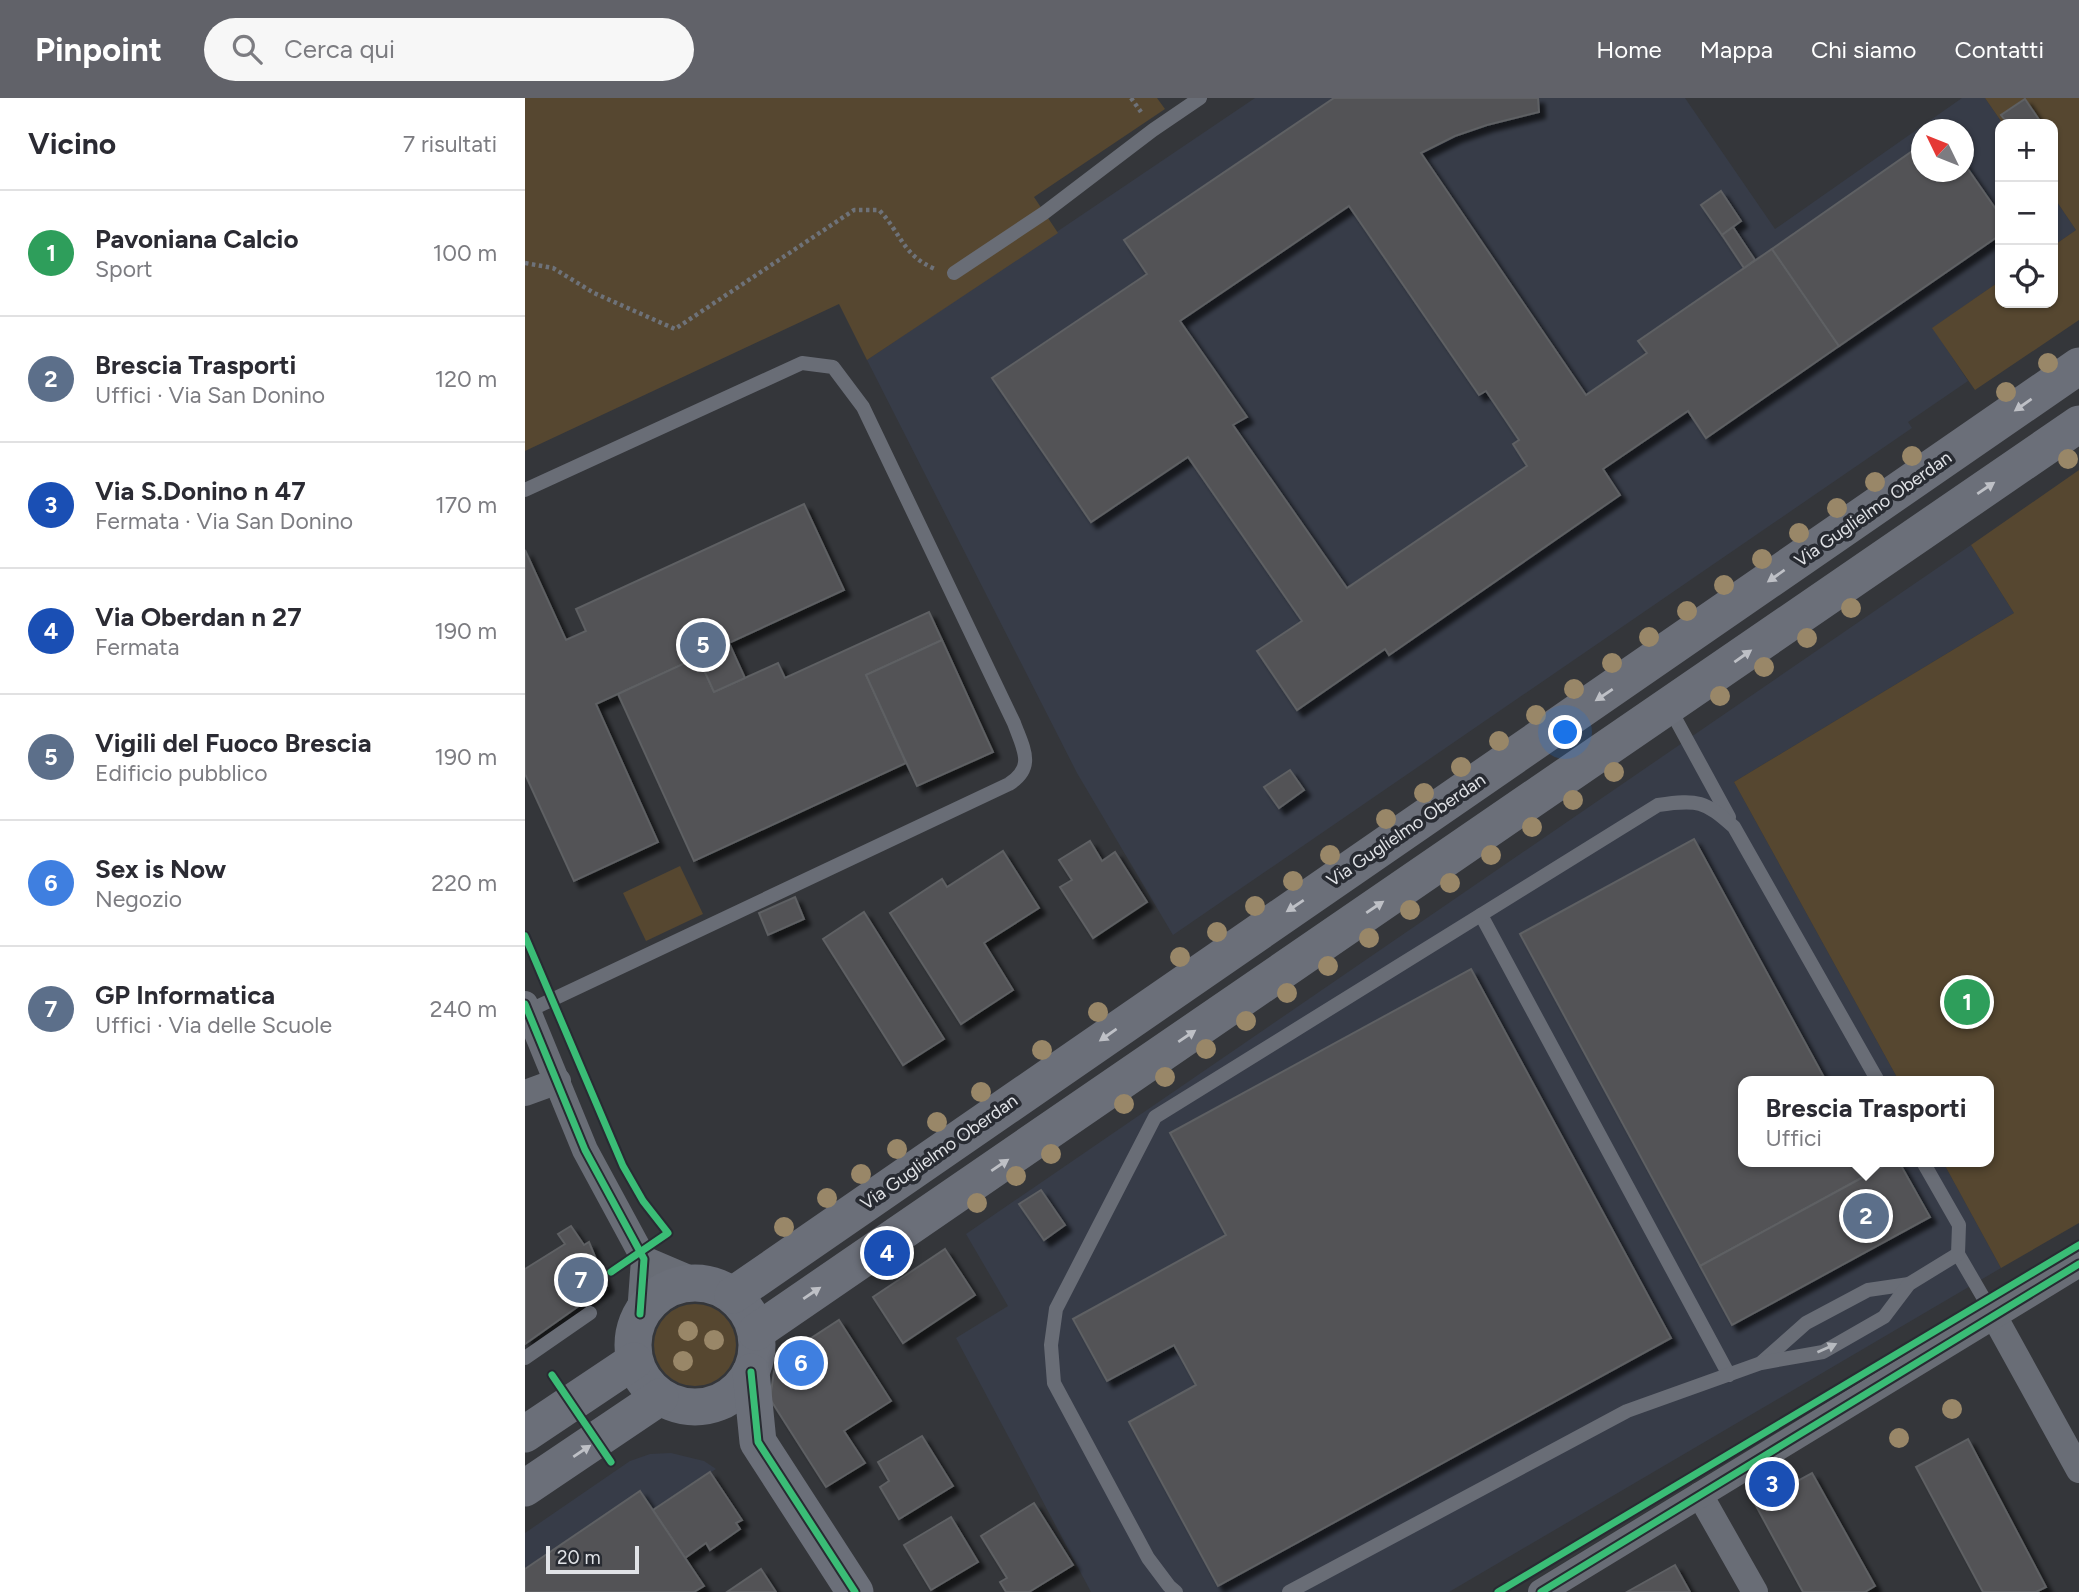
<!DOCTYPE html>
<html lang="it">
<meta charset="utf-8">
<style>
body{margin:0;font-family:Figtree,sans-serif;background:#f7f7f7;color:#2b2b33}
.controls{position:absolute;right:21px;top:21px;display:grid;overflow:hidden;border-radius:14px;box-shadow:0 2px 5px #0004}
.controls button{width:63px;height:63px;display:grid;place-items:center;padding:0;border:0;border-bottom:2px solid #e1e1e2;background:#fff;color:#2b2b33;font:35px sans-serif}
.compass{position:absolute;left:1386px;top:21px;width:63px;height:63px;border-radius:50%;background:#fff;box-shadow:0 2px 5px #0004;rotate:313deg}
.scale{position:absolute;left:21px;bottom:18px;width:93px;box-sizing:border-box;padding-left:7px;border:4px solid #e1e3e7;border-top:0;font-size:19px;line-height:24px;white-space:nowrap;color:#e1e3e7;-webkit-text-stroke:5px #282b32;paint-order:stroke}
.you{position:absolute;left:1041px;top:635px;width:24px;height:24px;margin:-18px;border:5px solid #fff;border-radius:50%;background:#1a73e8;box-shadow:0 0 0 10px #1a73e833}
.badge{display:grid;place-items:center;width:46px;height:46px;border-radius:50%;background:#616269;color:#fff;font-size:23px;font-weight:700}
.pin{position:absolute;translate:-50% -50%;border:4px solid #fff;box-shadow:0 2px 7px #0006}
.popup{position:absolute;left:1213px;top:978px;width:256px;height:91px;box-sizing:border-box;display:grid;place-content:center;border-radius:14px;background:#fff;filter:drop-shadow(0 2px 5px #0005);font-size:23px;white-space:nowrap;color:#7c7c81}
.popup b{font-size:26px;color:#2b2b33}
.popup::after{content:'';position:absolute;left:50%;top:100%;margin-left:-14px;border:14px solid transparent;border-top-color:#fff}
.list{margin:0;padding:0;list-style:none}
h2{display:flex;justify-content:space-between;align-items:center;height:91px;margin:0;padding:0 28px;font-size:30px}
h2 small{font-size:23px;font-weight:400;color:#7c7c81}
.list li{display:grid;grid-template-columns:46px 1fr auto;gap:21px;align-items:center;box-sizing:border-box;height:126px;padding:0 28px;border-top:2px solid #e1e1e2}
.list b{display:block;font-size:26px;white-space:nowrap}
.list p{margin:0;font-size:23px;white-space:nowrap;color:#7c7c81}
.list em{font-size:23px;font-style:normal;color:#7c7c81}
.icon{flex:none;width:38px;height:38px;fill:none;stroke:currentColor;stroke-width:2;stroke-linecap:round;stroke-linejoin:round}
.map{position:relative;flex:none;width:1554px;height:1494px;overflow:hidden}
header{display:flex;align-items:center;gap:42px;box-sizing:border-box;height:98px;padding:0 35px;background:#616269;color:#fff}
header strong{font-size:33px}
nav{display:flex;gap:38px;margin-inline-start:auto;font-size:24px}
.search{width:490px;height:63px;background:#f7f7f7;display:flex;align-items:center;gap:18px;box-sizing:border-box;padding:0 24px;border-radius:38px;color:#7c7c81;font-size:26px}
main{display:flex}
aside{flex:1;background:#fff}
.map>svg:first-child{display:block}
.built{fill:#373c48;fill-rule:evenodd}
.green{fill:#564730}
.building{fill:#525357;stroke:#5e6063;stroke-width:2;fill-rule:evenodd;filter:url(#shadow)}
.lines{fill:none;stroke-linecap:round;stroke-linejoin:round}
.path{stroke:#6e7279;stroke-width:4.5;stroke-dasharray:3.5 3.5;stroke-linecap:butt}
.lane{stroke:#696d76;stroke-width:14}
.street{stroke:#696d76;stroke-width:26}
.secondary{stroke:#6b6f79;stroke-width:37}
.cycleway-casing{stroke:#282b32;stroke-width:11}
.cycleway{stroke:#3abd76;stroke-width:7}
.tree{fill:#998768}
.oneway{fill:#bec0c6}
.oneway2{fill:#b7babf}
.labels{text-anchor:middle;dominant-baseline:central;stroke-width:7;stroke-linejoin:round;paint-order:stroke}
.street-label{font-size:18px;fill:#e1e3e7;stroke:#282b32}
</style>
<header>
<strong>Pinpoint</strong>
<div class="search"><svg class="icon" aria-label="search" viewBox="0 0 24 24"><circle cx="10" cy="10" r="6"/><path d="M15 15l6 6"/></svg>Cerca qui</div>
<nav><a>Home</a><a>Mappa</a><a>Chi siamo</a><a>Contatti</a></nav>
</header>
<main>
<aside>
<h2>Vicino<small>7 risultati</small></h2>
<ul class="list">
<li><span class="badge" style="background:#2e9e5b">1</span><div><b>Pavoniana Calcio</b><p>Sport</p></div><em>100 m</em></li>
<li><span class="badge" style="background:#5c6f8a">2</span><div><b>Brescia Trasporti</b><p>Uffici · Via San Donino</p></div><em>120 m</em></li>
<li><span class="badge" style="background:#1a4fb4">3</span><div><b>Via S.Donino n 47</b><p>Fermata · Via San Donino</p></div><em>170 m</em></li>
<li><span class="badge" style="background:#1a4fb4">4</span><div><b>Via Oberdan n 27</b><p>Fermata</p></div><em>190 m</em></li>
<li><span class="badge" style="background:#5c6f8a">5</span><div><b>Vigili del Fuoco Brescia</b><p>Edificio pubblico</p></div><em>190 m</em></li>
<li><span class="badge" style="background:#3f7fe0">6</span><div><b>Sex is Now</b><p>Negozio</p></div><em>220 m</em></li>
<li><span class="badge" style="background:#5c6f8a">7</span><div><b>GP Informatica</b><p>Uffici · Via delle Scuole</p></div><em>240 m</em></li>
</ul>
</aside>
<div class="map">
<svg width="1554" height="1494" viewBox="0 0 1554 1494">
<defs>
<filter id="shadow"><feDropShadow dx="6" dy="6" stdDeviation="2" flood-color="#0009"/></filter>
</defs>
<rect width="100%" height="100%" fill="#34363a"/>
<g class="built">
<path d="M730,0h430l90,131 187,-131h23l18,26h-3v157l-67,47 35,53 -60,41 4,6 -739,507 -96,-162 -210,-413zM1396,32h42v42h-42z"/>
<path d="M1528,98l23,34 -23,16z"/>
<path d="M1446,447l43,68 -280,169 165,299h-156v81h200l58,106 -552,324h-358l-135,-254 52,-32 -42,-72z"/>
<path d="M146,1355l33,8 12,8 -63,41 51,76 -10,6h-169v-59l105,-72 20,-7z"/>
</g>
<g class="green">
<path d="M0,0h632l8,11 -131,88 24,36 -191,127 -28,-56 -314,147z"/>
<path d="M1460,0h94v222l-104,70 -43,-62 68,-47v22h53v-57l23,-16 -23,-34v-72h-50z"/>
<path d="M1554,372v753l-78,45 -58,-106h46v-81h-90l-165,-299 280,-169 -43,-68z"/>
<path d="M155,768l23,48 -57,27 -23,-48z"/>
<circle cx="170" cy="1247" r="41"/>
</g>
<g class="building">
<path d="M809,0h204l1,14 -52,13 -32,11 -34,17 165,242 61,-42 -9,-12 134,-92 67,97 -133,92 -18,-27 -85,58 17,26 -231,160 -4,-6 -88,61 -40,-59 45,-30 -114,-164 -97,65 -99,-144 155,-104 -23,-34zM824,108l130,189 7,-4 33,49 -6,4 14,22 -180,122 -114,-163 14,-8 -67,-96z"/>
<path d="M1500,1l17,25h-34l-7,-9z"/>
<path d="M1396,47v27h42v-10l37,53v20l-161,111 -67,-97z"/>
<path d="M1196,93l20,30 -19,14 -21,-30z"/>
<path d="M1208,129l22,33 -11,8 -22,-33z"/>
<path d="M279,406l40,86 -248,114 62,138 -84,39 -49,-107v-224l41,90 20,-9 -10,-22z"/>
<path d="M404,514l13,28 -76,35 40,88 -212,98 -76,-167 80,-37 16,35 64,-29 7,15z"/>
<path d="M417,542l51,112 -76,34 -51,-111z"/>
<path d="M204,545l16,35 -31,14 -16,-35z"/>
<path d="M765,672l14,20 -25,18 -15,-21z"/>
<path d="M1169,741l132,242h-83v81h127l4,9 -174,95 -180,-332z"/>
<path d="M565,743l12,20 13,-9 32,50 -54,36 -33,-51 12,-7 -13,-20z"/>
<path d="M478,753l36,57 -55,35 29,47 -52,34 -71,-111 52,-34 5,8z"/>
<path d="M270,799l9,22 -36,16 -9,-22z"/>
<path d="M339,814l80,127 -41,26 -80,-126z"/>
<path d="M946,871l200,369 -453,248 -89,-164 67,-37 -22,-40 -67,36 -34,-62 153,-84 -56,-102z"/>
<path d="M1366,1064h8l31,55 -198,108 -32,-59z"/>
<path d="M516,1092l24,35 -21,15 -25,-36z"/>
<path d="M46,1128l13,19 5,-3 18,44 -82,58v-75l40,-25 -7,-10z"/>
<path d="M420,1151l30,46 -72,48 -30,-46z"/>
<path d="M314,1222l52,81 -47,30 21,32 -39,24 -56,-88 4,-28 8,-14z"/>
<path d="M397,1338l31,50 -54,33 -19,-32 9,-6 -11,-19z"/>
<path d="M1443,1341l78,148 -10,5h-53l-67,-125z"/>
<path d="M185,1374l32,48 -6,3 4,6 -30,21 -4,-7 -21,15 -32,-48z"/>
<path d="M1287,1375l63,113 -10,6h-62l-48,-88z"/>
<path d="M115,1393l64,95 -10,6h-169v-23z"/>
<path d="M509,1405l39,62 -44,27h-23l-6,-10 7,-4 -26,-42z"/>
<path d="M426,1419l27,45 -47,28 -27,-45z"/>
<path d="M1150,1467l15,27h-63z"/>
<path d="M236,1471l15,23h-49z"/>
</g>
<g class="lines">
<g class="path">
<path d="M606,0l10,14"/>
<path d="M0,165l28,5 41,25 81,36 179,-119h25c23,24 23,45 56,59"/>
</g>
<g class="lane">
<path d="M429,175l90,-60 109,-83 47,-32"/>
<path d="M0,392l277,-127 31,4 30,40 151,316c9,25 22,44 -5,61l-481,227"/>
<path d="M1144,609l60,110"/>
<path d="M956,817l248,460"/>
<path d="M1433,1156l36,62"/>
<path d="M0,1260l65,-45"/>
<path d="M1237,1264l44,-39 62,-33 41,-6"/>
<path d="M651,1494l-7,-6 -21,-28 -94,-175 -3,-38 5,-36 99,-192 503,-312c40,-6 47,-4 76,22l144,254"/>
<path d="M764,1494l338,-181 134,-48 62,-11 61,-35 25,-33 49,-30 1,-29 -36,-63"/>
</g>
<g class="street">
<path d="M0,906l60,146 59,109 -4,55"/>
<path d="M0,995l33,-12"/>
<path d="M119,1161l54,23"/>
<path d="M1469,1218l85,154"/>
<path d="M1175,1397l55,97"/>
<path d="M1016,1494l538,-328"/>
</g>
<g class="secondary">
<circle cx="170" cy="1247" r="62"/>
<path d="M208,1197l1346,-929"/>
<path d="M231,1234l1323,-908"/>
<path d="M226,1274l7,70 97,150"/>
<path d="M0,1336l109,-73"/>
<path d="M0,1390l135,-91"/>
</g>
<g class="cycleway-casing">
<g id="cycleway">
<path d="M0,838l98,230 20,35 25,32 -57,39"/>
<path d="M0,906l60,146 59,109 -4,55"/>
<path d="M226,1274l7,70 97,150"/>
<path d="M27,1277l59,87"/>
<path d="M973,1494l581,-347"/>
<path d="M1016,1494l538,-328"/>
</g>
</g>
<use href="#cycleway" class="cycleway"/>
</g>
<g class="tree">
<circle cx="1523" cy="265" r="10"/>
<circle cx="1481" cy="294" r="10"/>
<circle cx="1387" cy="358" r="10"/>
<circle cx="1543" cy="361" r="10"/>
<circle cx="1350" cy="384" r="10"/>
<circle cx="1312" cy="410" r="10"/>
<circle cx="1274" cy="435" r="10"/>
<circle cx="1237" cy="461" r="10"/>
<circle cx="1199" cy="487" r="10"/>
<circle cx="1326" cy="510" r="10"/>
<circle cx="1162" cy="513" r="10"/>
<circle cx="1124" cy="539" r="10"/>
<circle cx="1282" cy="540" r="10"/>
<circle cx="1087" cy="565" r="10"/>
<circle cx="1239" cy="569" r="10"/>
<circle cx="1049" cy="591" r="10"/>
<circle cx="1195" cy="598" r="10"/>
<circle cx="1011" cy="617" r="10"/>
<circle cx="974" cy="643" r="10"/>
<circle cx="936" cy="669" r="10"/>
<circle cx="1089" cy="674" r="10"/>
<circle cx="899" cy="695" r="10"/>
<circle cx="1048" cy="702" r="10"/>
<circle cx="861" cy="721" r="10"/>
<circle cx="1007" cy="729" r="10"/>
<circle cx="805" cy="757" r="10"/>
<circle cx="966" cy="757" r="10"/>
<circle cx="768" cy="783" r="10"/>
<circle cx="925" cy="785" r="10"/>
<circle cx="730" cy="808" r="10"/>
<circle cx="885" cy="812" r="10"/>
<circle cx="692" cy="834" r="10"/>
<circle cx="844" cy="840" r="10"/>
<circle cx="655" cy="859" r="10"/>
<circle cx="803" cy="868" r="10"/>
<circle cx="762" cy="895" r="10"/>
<circle cx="573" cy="914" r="10"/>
<circle cx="721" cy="923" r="10"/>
<circle cx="681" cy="951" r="10"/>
<circle cx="517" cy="952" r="10"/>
<circle cx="640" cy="979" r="10"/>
<circle cx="456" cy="994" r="10"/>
<circle cx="599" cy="1006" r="10"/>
<circle cx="412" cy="1024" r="10"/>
<circle cx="372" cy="1051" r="10"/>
<circle cx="526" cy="1056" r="10"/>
<circle cx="336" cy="1076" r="10"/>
<circle cx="491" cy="1078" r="10"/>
<circle cx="302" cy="1100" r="10"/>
<circle cx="452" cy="1105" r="10"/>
<circle cx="259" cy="1129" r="10"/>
<circle cx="163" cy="1233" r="10"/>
<circle cx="189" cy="1242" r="10"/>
<circle cx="158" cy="1263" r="10"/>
<circle cx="1427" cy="1311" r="10"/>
<circle cx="1374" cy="1340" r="10"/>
</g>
<defs><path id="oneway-solid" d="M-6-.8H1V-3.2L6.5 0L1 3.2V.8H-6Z" transform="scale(1.75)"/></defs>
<g class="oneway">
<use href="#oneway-solid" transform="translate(1498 307) rotate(145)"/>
<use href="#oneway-solid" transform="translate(1461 390) rotate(-34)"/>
<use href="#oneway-solid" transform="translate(1251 478) rotate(145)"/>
<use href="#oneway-solid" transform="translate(1218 558) rotate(-35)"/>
<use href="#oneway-solid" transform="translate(1079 597) rotate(146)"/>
<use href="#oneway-solid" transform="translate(770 808) rotate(146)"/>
<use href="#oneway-solid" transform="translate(850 809) rotate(-34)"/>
<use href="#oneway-solid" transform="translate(583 937) rotate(145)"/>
<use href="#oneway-solid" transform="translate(662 938) rotate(-34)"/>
<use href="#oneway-solid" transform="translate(475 1067) rotate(-34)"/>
<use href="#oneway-solid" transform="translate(287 1195) rotate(-34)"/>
<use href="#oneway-solid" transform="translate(57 1353) rotate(-34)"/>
</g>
<use class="oneway2" href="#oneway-solid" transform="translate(1302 1250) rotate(-24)"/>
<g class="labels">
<g class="street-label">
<text transform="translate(1348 411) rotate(-35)">Via Guglielmo Oberdan</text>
<text transform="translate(881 732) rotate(-34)">Via Guglielmo Oberdan</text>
<text transform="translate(414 1054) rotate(-35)">Via Guglielmo Oberdan</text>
</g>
</g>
</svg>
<div class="controls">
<button>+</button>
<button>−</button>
<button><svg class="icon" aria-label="locate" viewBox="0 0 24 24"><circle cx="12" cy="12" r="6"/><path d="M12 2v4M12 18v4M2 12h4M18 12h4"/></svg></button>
</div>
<svg class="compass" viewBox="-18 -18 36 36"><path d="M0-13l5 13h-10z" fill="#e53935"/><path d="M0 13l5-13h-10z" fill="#7c7c81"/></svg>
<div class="scale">20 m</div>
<div class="you"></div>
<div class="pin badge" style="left:1442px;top:904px;background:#2e9e5b">1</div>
<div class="pin badge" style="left:1341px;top:1118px;background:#5c6f8a">2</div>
<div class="popup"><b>Brescia Trasporti</b>Uffici</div>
<div class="pin badge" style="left:1247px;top:1386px;background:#1a4fb4">3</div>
<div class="pin badge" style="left:362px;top:1155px;background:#1a4fb4">4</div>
<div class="pin badge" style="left:178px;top:547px;background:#5c6f8a">5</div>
<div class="pin badge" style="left:276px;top:1265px;background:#3f7fe0">6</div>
<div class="pin badge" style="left:56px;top:1182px;background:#5c6f8a">7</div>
</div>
</main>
